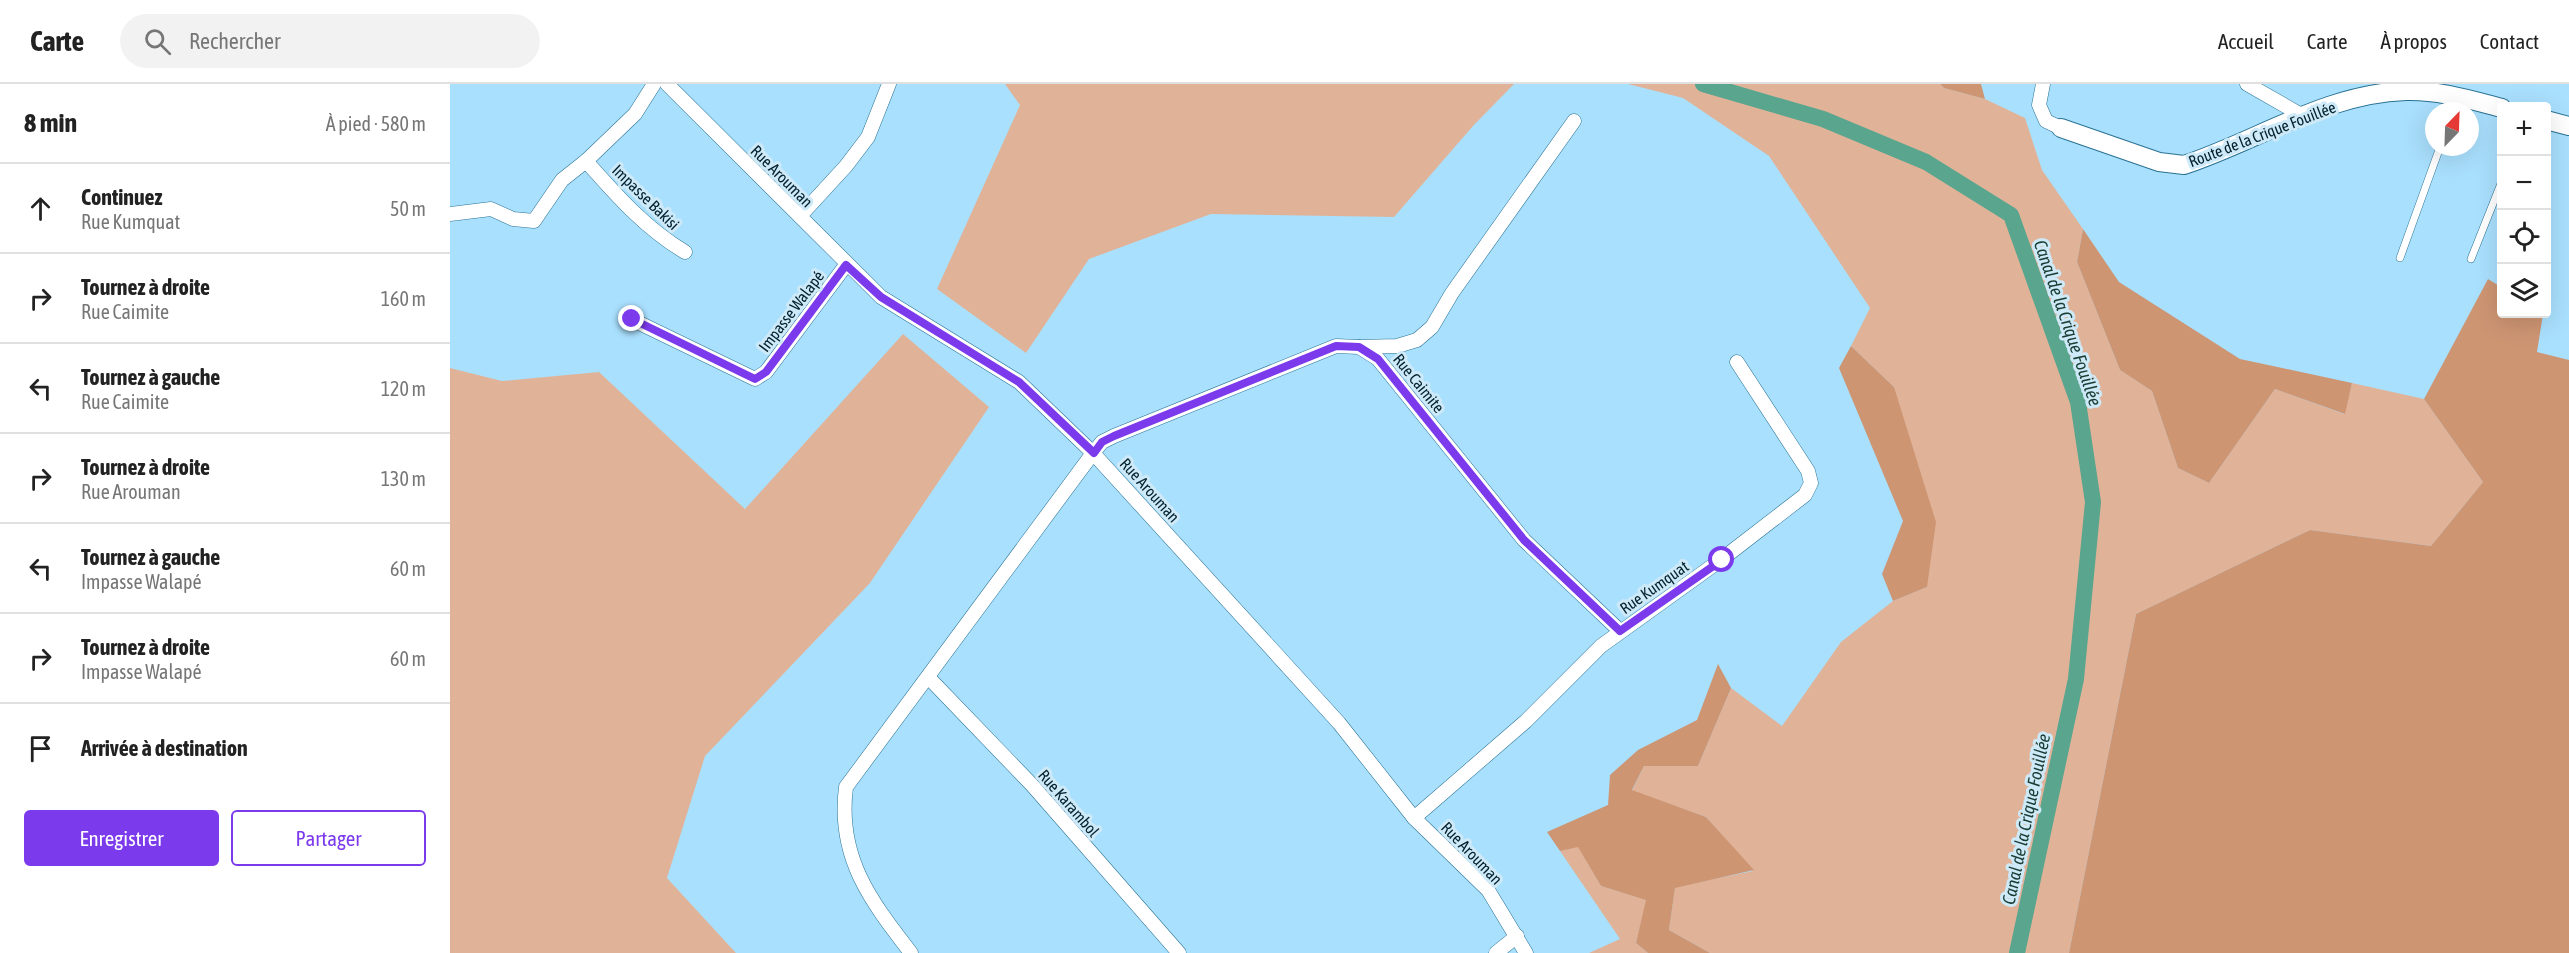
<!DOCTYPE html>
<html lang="fr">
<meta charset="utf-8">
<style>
body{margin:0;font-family:"Asap Condensed",sans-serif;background:#f2f2f2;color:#222}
.controls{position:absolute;right:18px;top:18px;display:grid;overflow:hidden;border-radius:6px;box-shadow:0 6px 24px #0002}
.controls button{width:54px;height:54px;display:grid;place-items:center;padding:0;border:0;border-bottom:2px solid #e0e0e0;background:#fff;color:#222;font:30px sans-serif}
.compass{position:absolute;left:1975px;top:18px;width:54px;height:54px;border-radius:50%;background:#fff;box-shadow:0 6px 24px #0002;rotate:23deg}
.stop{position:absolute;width:18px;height:18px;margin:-14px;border:4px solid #7c3aed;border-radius:50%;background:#fff}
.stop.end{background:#7c3aed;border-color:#fff;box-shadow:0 2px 6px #0008}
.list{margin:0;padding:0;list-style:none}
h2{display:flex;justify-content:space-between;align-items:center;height:78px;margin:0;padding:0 24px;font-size:26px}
h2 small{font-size:20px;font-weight:400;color:#767676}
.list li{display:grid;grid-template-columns:39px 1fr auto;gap:18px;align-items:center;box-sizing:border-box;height:90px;padding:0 24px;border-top:2px solid #e0e0e0}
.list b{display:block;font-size:22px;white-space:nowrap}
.list p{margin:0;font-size:20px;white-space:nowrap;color:#767676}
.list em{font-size:20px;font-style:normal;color:#767676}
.actions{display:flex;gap:12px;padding:18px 24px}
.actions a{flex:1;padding:14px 0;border:2px solid #7c3aed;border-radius:6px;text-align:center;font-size:21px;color:#7c3aed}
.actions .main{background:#7c3aed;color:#fff}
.icon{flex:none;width:33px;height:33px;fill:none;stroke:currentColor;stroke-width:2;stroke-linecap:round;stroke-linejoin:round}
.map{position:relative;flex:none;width:2119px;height:869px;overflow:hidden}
header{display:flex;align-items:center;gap:36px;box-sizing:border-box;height:84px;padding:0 30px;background:#fff;border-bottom:2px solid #e0e0e0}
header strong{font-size:28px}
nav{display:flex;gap:33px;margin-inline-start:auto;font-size:21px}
.search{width:420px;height:54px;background:#f2f2f2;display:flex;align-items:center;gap:15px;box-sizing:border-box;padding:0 21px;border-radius:33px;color:#767676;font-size:22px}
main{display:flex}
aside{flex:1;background:#fff}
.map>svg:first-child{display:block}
.green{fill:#e0b399}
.forest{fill:#ce9573}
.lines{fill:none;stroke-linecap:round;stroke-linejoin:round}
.canal{stroke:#59a58e;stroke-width:16}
.lane-casing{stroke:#297293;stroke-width:8}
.street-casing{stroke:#297293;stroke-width:15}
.secondary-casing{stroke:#297293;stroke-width:20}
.lane{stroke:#fff;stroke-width:7}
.street{stroke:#fff;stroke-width:14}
.secondary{stroke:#fff;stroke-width:18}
.route{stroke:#7c3aed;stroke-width:8}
.labels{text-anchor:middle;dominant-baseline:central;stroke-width:6;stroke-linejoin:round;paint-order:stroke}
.street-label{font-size:16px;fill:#02202d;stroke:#cee9f8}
.water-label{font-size:18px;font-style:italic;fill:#193d33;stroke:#cee9f8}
</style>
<header>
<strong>Carte</strong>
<div class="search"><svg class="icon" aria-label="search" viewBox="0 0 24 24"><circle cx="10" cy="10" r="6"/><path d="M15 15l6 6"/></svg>Rechercher</div>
<nav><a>Accueil</a><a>Carte</a><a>À propos</a><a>Contact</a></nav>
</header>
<main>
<aside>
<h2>8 min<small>À pied · 580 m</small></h2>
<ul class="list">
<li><svg class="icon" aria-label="ahead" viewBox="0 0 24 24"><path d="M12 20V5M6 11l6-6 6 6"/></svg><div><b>Continuez</b><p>Rue Kumquat</p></div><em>50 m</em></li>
<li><svg class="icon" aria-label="right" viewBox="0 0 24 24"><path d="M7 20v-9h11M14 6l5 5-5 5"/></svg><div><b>Tournez à droite</b><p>Rue Caimite</p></div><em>160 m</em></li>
<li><svg class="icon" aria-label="left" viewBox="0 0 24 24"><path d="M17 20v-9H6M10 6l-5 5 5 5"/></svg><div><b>Tournez à gauche</b><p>Rue Caimite</p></div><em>120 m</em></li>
<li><svg class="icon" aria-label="right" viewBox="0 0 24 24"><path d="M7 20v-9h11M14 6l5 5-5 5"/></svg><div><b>Tournez à droite</b><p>Rue Arouman</p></div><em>130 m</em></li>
<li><svg class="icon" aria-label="left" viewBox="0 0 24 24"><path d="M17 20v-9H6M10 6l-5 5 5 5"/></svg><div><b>Tournez à gauche</b><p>Impasse Walapé</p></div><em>60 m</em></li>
<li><svg class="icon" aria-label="right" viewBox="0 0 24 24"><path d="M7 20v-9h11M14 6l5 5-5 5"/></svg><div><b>Tournez à droite</b><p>Impasse Walapé</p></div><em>60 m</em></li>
<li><svg class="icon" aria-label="arrive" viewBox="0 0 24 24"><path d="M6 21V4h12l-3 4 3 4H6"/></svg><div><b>Arrivée à destination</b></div></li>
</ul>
<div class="actions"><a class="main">Enregistrer</a><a>Partager</a></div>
</aside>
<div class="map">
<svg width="2119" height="869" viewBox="0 0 2119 869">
<rect width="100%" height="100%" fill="#a9e0fe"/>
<g class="green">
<path d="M555,0h509l-41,42 -79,91 -183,-3 -122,45 -63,94 -89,-64 83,-184z"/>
<path d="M1178,0h312l4,4 41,11 40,19 17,52 41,59 -6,33 43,108 32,21 26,77 31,15 66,-94 69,25 8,-31 72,16 59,83 -52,64 -121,-16 -174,84 -67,339h-359l-41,-23 6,-43 78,-16 -47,-54 -74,-26 12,-25h54l33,-78 51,38 59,-84 52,-41 34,-14 -33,-200 -43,-41 19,-38 -101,-152 -86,-58z"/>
<path d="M453,250l86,73 -119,176 -165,173 -38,122 69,75h-286v-585l52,13 97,-9 146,137z"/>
<path d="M1128,762l23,40 46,14 -11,43 12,10h-59l31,-14 -60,-88z"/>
</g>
<g class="forest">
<path d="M1490,0h41l4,15 -41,-11z"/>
<path d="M1633,145l36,53 121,77 112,24 -7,31 -70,-25 -66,94 -31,-15 -26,-77 -32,-21 -43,-108z"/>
<path d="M2038,195l13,8 1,27h41l-6,38 32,8v593h-500l67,-339 174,-84 121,16 52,-64 -59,-83z"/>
<path d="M1401,262l43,41 42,135 -9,65 -34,14 -11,-27 21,-53 -64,-153z"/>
<path d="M1268,580l13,24 -33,78h-54l-12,24 74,27 48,53 -79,18 -6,42 41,23h-62l-12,-10 10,-43 -45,-14 -23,-39 -18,4 -13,-19 61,-27 2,-30 28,-25 59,-30z"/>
</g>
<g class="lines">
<path class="canal" d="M1253,0l120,35 103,43 85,53 67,187 15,100 -17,177 -59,274"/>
<g class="lane-casing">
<g id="lane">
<path d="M2002,27l5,-14"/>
<path d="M1950,174l40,-111"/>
<path d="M2021,175l31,-78"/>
</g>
</g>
<g class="street-casing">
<g id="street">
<path d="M217,0l214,213 138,85 74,71 246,270 75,95 74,72 38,63"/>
<path d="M1593,0l-4,21 7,16 15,7"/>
<path d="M1797,0l56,32"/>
<path d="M136,77c30,34 60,68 99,91"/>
<path d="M0,130l41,-5 22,10 21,2 28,-41 24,-19 49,-47 19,-30"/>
<path d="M350,132l46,-50 22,-29 21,-53"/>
<path d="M181,235l124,60 11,-7 80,-107"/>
<path d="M909,263l38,-1 20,-6 15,-13 20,-34 122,-172"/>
<path d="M479,594l103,107 147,168"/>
<path d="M964,734l112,-97 75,-75 121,-87 83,-64 6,-12 -3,-12 -71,-109"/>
<path d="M461,869c-41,-53 -74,-96 -65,-166l247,-334 9,-11 12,-6 222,-90 23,1 19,12 146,181 96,91"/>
<path d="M1046,869l21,-17"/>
</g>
</g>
<g class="secondary-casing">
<g id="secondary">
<path d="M2096,36l23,6"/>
<path d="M1611,44l98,34 25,3c73,-24 143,-72 222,-74 33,-1 65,9 96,17"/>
</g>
</g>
<use href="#lane" class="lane"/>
<use href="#street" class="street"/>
<use href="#secondary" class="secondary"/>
</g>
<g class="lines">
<path class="route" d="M182,235l123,60 11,-7 80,-107 35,32 138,85 75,71 8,-11 12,-6 222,-90 23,1 19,12 146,181 96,91 102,-71"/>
</g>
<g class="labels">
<g class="street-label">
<text transform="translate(1812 50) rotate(-21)">Route de la Crique Fouillée</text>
<text transform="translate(332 92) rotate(45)">Rue Arouman</text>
<text transform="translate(196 113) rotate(44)">Impasse Bakisi</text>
<text transform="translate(341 227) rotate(-53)">Impasse Walapé</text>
<text transform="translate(969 299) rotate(51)">Rue Caimite</text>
<text transform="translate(700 406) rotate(48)">Rue Arouman</text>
<text transform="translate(1204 503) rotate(-35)">Rue Kumquat</text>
<text transform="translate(619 719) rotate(49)">Rue Karambol</text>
<text transform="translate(1022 769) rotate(46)">Rue Arouman</text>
</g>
<g class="water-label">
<text transform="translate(1618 239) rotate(71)">Canal de la Crique Fouillée</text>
<text transform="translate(1576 735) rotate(-78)">Canal de la Crique Fouillée</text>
</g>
</g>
</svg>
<div class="controls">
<button>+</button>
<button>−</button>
<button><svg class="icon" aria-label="locate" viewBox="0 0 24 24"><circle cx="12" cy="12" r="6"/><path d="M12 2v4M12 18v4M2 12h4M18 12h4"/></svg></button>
<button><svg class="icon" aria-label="layers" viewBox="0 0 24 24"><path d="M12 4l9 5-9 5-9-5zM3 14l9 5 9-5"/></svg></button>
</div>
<svg class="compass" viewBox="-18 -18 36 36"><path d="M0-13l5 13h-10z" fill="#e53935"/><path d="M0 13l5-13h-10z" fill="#767676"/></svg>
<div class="stop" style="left:1272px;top:476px"></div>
<div class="stop end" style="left:182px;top:235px"></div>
</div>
</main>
